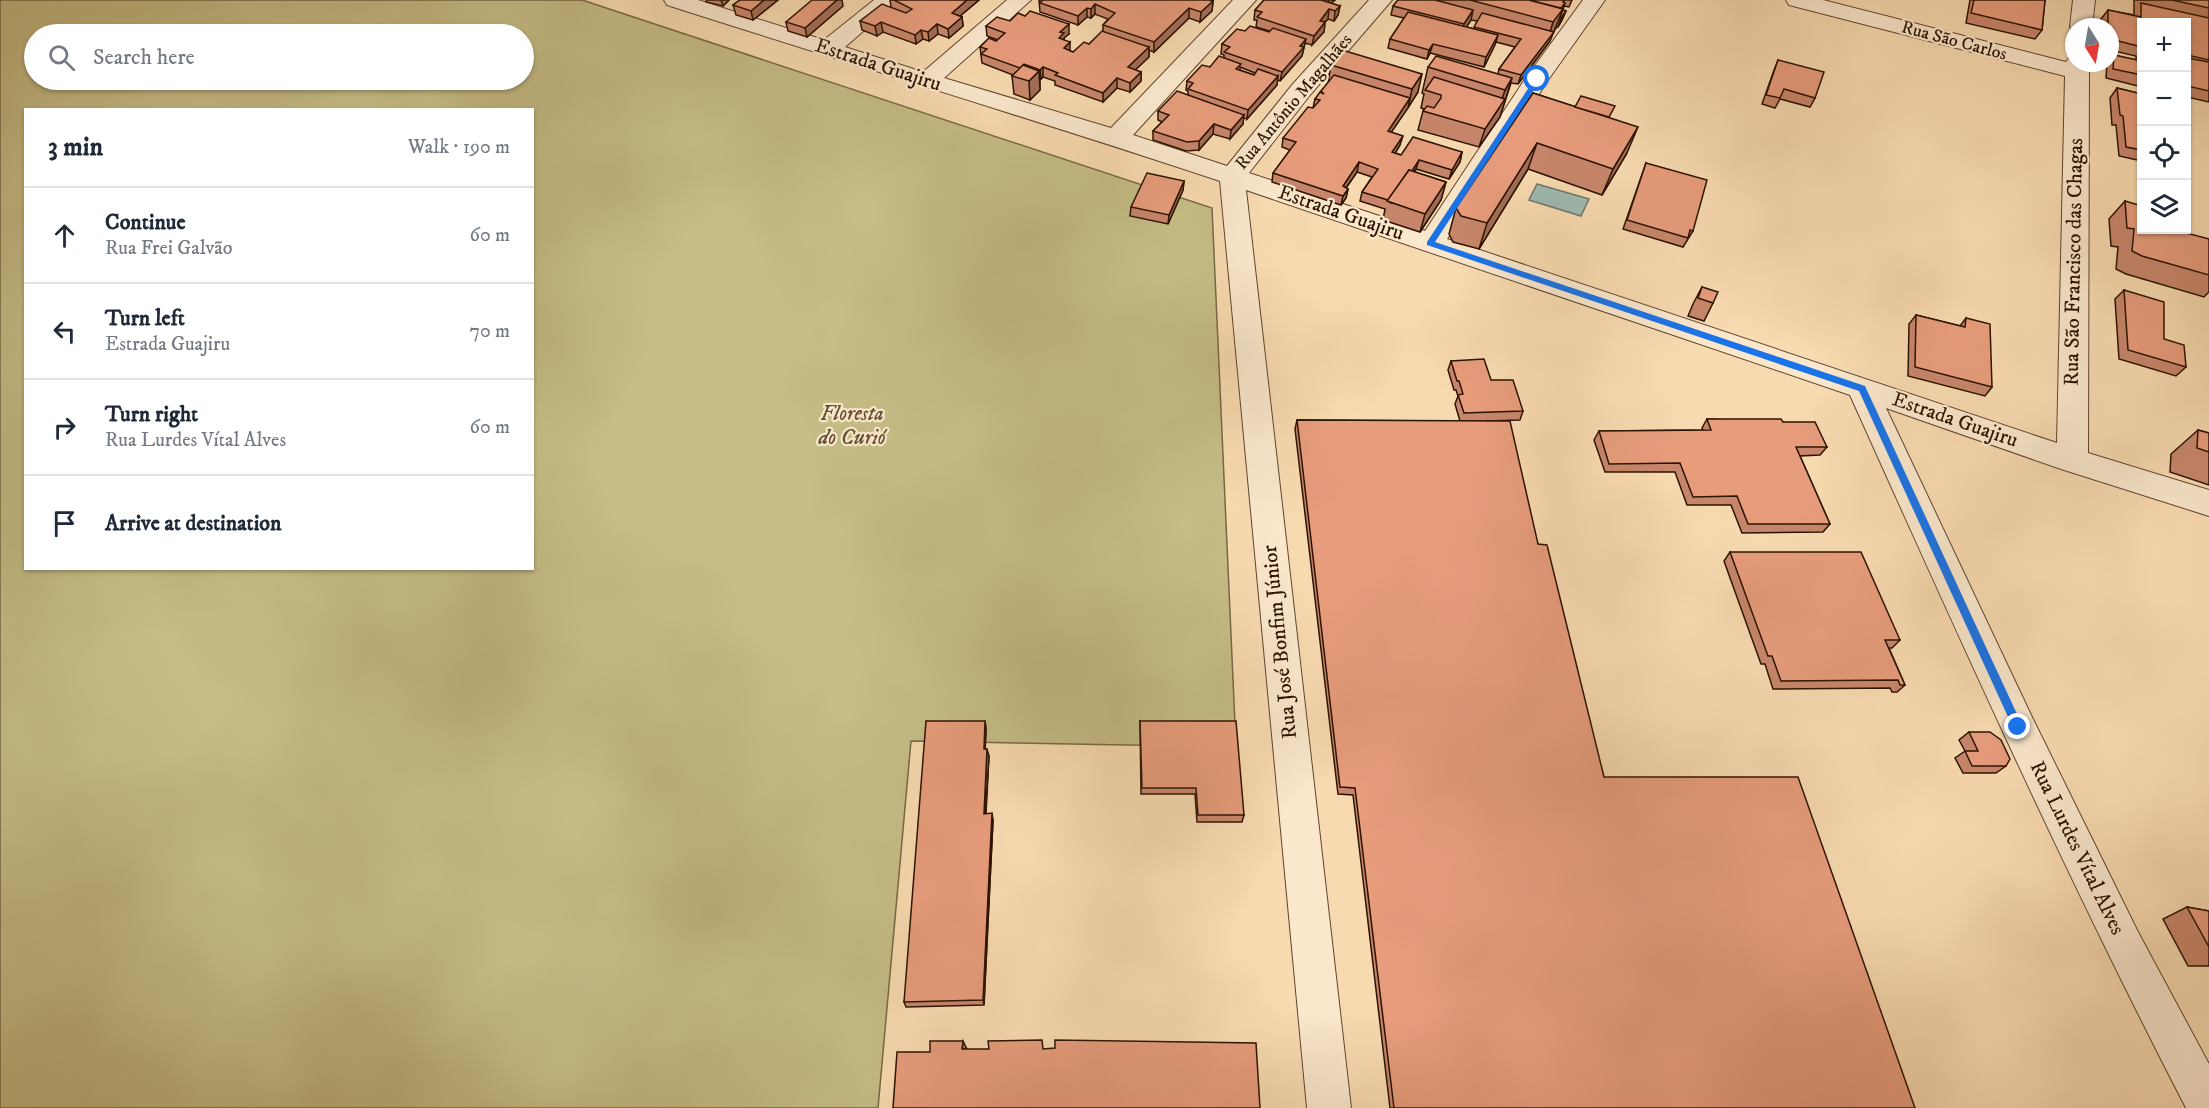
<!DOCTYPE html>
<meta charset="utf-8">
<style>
body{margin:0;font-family:"IM FELL DW Pica",serif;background:#f6f6f7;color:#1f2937}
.controls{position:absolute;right:18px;top:18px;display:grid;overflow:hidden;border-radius:0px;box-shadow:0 2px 4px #0004}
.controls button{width:54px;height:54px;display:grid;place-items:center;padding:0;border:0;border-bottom:2px solid #e0e1e3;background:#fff;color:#1f2937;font:30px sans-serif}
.compass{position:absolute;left:2065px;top:18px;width:54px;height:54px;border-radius:50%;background:#fff;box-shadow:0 2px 4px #0004;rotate:169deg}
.stop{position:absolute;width:18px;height:18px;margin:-14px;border:4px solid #1a73e8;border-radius:50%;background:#fff}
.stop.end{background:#1a73e8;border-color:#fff;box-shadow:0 2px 6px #0008}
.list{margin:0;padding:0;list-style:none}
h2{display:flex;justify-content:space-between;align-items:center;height:78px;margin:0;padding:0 24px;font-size:26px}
h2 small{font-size:20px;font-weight:400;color:#747a83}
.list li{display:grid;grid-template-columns:39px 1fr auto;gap:18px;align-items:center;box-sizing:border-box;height:96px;padding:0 24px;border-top:2px solid #e0e1e3}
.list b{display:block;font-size:22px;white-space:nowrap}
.list p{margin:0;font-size:20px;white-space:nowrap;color:#747a83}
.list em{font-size:20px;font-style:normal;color:#747a83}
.icon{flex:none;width:33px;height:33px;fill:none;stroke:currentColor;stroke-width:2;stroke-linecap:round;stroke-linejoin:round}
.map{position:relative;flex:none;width:2209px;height:1108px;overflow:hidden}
.search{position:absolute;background:#fff;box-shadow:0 2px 4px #0004;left:24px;top:24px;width:510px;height:66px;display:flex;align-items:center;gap:15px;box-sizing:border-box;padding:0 21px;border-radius:33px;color:#747a83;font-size:22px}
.panel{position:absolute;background:#fff;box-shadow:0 2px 4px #0004;left:24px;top:108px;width:510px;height:462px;border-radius:0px}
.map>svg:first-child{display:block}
.green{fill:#c5bd86;stroke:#786844;stroke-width:1.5;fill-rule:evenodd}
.water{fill:#9ebab1;stroke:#70776b;stroke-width:1.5}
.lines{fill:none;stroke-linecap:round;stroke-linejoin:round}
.minor-casing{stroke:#5f452d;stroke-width:2}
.minor{fill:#fae7cc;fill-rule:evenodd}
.wall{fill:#c7866b;stroke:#2c1301;stroke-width:1.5;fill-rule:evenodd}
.shaded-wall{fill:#a26d57;stroke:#2c1301;stroke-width:1.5}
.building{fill:#e79c7c;stroke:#2c1301;stroke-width:1.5}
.route{fill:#1a73e8}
.labels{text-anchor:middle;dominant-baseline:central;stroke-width:4.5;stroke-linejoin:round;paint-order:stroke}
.far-street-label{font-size:18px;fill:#2c1301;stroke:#fae7cc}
.street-label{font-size:21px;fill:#2c1301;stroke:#fae7cc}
.park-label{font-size:21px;font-style:italic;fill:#624e30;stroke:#fae7cc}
</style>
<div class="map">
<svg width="2209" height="1108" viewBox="0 0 2209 1108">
<rect width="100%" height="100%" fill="#f8dab0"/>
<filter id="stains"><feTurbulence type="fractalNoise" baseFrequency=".00333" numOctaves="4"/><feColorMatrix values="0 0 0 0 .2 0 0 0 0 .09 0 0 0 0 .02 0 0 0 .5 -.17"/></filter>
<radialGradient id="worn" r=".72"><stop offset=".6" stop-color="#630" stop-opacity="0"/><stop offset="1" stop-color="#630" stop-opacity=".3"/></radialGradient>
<path class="green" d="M0,0h582l630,208 24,539 -325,-6 -33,367h-878zM34,34h490v46h-490zM26,110h506v458h-506z"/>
<path class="water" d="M1537,184l52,15 -8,17 -52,-16z"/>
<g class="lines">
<g class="minor-casing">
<g id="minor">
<path d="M664,0h34l126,40 50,-40h25l-54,47 78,25 84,-72h24l-87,78 167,50 122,-128h23l-123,135 94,31 65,-81 77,-85h23l-82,95 -61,78 176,58 100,-152 58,-79h22l-57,80 -101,159 610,204 8,-367 -276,-71 -3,-5h37l243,62 3,-4 5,-1v6h15l-1,390 121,37v26l-148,-47 -175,-61 145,307 107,217 71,132v44h-23c-121,-234 -228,-473 -336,-713l-604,-205 105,918h-44l-87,-927c-184,-61 -369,-117 -553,-176z"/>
<path d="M2073,0h22l-3,27h-18l-1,5 -3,-5z"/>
</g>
</g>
<use href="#minor" class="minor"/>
</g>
<g class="wall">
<path d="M706,0h23l-6,6 -17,-4z"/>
<path d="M740,0h38l-25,20 -17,-5 -3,-10z"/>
<path d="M890,0h89l-19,16 2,1 1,9 -14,12 -11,-4 -9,7 -6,-2 -7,5 -33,-12 -6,4 -15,-6 -2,-9 31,-14z"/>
<path d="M1039,0h170l4,1 -1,10 -12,11 -11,-4 -35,34 -5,-2v7l-14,13 6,2v9l-11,11 -13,-4 -14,14 -48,-17v-4l-12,-4 -2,2h-1v11l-10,10 -16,-6 -2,-18 1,-1 -31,-12 -2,-16 18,-7 -11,-4 -1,-10 24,-5 59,13 -5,4v2l6,11 3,1 16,-8 14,-13v-6l5,-6 -13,-5 -4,4 -4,-1 -9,8 -38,-13z"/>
<path d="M1264,0h71l-4,3 9,3 -2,9 -4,6 -6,-2 -3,3 -1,10 -12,13 -7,-2 -3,13 -22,25 -3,-1v5l-30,34 -4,-1v6l-13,15 -17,-5 -14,16 -13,1 -33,-11v-9l9,-9 -4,-2v-9l30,-16v-4l-2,-1 1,-9 37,-23v-3l-3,-1 1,-10 23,-13 24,1 1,-1 -14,-4 1,-7h-3l1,-10zM1240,67l15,6 -1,2 -14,-5z"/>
<path d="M1398,0h174l-3,7 -5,-1 -1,4 3,1 -4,9 -4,7h-1l-4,5 -3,9 -32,43 -7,-1 -11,34 -21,30 -61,-17 5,-19 1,-2 -3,-1 3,-14 -2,-1 6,-26 70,7 1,-5 16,-22 -19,-5 -12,25 -54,-14 -3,6 -39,-11 2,-9 14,-21 -13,-3 2,-9zM1471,20l6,1 -3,8 -8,-2z"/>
<path d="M1970,0h75l-3,30 -7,9 -69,-16z"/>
<path d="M2134,0h75v102l-22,-5v-75h-45v65l-36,-9 1,-14 3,-1v-3l4,-5 22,5v-4l-26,-6v-23h-9v-8l7,-9 26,5z"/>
<path d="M843,6l-36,31 -19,-6 -2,-9z"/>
<path d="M1342,50l76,42 -27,40 9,13 -5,8 6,2 61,-3 -2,10 -11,17 -33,-10 -1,3 31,10 -5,18 -21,32 -37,-12 2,-11 -25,-8 2,-9 10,-15 -15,-5 -11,16 2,1 -2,9 -5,7 -69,-23 1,-9 17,-23 -8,-3 1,-9 30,-30 2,-9 6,-6 7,-10 3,-18z"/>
<path d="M1778,60l37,38 -5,9 -30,-8 -5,9 -13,-4 12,-34z"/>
<path d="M2117,88l25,6v67l-23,-5 -3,-31h-4l-2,-27z"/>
<path d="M1533,93l77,25 17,35 -25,42 -74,-26 -49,80 -26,-7 -4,-8 7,-26z"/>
<path d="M1646,163l47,68 -10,16 -60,-18z"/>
<path d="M1184,181l-1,9 -15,34 -38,-8 1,-9z"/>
<path d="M2125,201l17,29 67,9v53l-5,5 -78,-23 -10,-5 2,-22 -7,-1 -2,-27z"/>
<path d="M1702,287l11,16 -9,18 -16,-5 5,-12z"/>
<path d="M2124,290l62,77 -10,9 -57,-17 -4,-60z"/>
<path d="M1916,315l44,11 6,-8 26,69 -7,9 -77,-20 1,-52z"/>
<path d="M1451,361l40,19 32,31 -3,9 -34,1 52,123 66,233 311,331h-525l-37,-313 -15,-1 -43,-365 2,-9 163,1 -5,-17 3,-8 -2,-6h-2l-6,-20z"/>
<path d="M1707,419l76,3 44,25 -7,8 -20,1 30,68 -7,8 -81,1 -11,-28h-44l-12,-33h-70l-11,-32 5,-9 104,-1 -1,-2z"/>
<path d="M2198,430l11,3v52l-39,-13 1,-18z"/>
<path d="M1730,552l170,88 -8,8h-3l16,37 -8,7h-5l-2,-4 -117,1 -8,-25h-4l-37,-103z"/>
<path d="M985,721l1,8 -1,20 4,7 -3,58 7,6 -9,185 -78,2 -2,-5z"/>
<path d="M1140,721l104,94 -2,7h-45l-2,-28h-54z"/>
<path d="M1969,732l37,34 -10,7h-33l-8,-15 10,-7 -6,-11z"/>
<path d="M2187,907l22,4v55h-21l-25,-47z"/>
</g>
<g class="shaded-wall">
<path d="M721,0h8l-6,6z"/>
<path d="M764,0h14l-25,20 -2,-9z"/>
<path d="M837,0h5l1,6 -36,31 -2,-9z"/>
<path d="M967,0h12l-26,22 -1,-9z"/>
<path d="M1329,0h6l-7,6z"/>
<path d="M1564,0l-2,6 3,-3 -3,9 -12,29 -32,43 3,-9 27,-36 5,-17z"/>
<path d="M1213,1l-1,10 -12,11 1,-10z"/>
<path d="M1095,4v10l-4,4v-9z"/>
<path d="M1340,6l-2,9 -4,6 1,-10z"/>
<path d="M1087,8v9l-9,8v-9z"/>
<path d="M1189,8v10l-35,34v-10z"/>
<path d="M1329,9l-1,10 -10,11 2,-9z"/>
<path d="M1473,10l-2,10 -9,14 2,-10z"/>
<path d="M1566,11l-4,9 -4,7 3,-9z"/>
<path d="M962,17l1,9 -14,12 -1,-9z"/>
<path d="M881,22l2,10 -6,4 -2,-10z"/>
<path d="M1325,22l-1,10 -12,13 2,-9z"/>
<path d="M937,24l1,10 -9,7 -1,-9z"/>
<path d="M1069,24v10l-5,4v5l-5,-5 1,-6z"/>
<path d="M921,30l2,9 -7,5 -1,-9z"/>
<path d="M1498,35l-3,10 -11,22 2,-10z"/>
<path d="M1306,39l-4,17 -22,25 2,-9 18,-26z"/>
<path d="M1070,42v10l-6,-4z"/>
<path d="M1433,44l-3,9 -3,6 2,-9z"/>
<path d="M1149,47v10l-21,20v-10z"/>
<path d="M1043,67v10l-2,2 -1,-9z"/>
<path d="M1039,71l1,19 -10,10 -1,-19z"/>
<path d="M1141,72v9l-11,11v-9z"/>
<path d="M1422,74l-4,18 -10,16 4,-19z"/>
<path d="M1278,76l-1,9 -30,34 1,-9z"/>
<path d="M1117,78v10l-14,14v-9z"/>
<path d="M1512,78l-12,39 -21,30 6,-18 14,-21 6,-18z"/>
<path d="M1410,98l-2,10 -22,32 2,-9z"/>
<path d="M1244,115l-1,9 -13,15 1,-9z"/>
<path d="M1214,124l-1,10 -14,16v-9z"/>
<path d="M1638,127l-11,26 -25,42 11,-26z"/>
<path d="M1403,136l-3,9 -10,17 2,-10z"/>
<path d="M1537,143l-9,26 -49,80 8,-26z"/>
<path d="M1462,152l-2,10 -11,17 3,-9z"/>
<path d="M1419,160l-3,9 -23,34h-2z"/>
<path d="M1359,162l-2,10 -16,23 2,-9z"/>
<path d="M1184,181l-1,9 -15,34 1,-9z"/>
<path d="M1446,182l-5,18 -21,32 5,-18z"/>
<path d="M1348,189l-2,9 -5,7 2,-9z"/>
<path d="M985,721l1,8 -1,27 -1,-7z"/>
<path d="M987,749l2,7 -4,64 -1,-6z"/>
<path d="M992,813l1,7 -9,185 -1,-5z"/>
<path d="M963,1041l4,8h-5z"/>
</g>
<g class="building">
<path d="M740,0h24l-13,11 -18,-6z"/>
<path d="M812,0h25l-32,28 -19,-6z"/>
<path d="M894,0h73l-15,13 10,4 -14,12 -11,-5 -9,8 -7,-2 -6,5 -34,-13 -6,4 -15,-5 22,-17 24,9 6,-4z"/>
<path d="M1043,0h166l4,1 -12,11 -12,-4 -35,34 -51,-17 12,-12 -20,-9 -4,5 -4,-1 -9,8 -38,-13z"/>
<path d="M1264,0h57l19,6 -5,5 -6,-2 -9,12 5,1 -11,14 -57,-19 5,-5 -7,-2z"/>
<path d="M1398,0h37l38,10 -9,14 -71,-18z"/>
<path d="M1470,0h59l34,9 -10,13z"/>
<path d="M1529,0h35l-1,2 2,1 -4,5z"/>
<path d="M1974,0h71l-3,30 -71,-17z"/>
<path d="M2172,0h37v8z"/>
<path d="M2141,3l68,15v42l-22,-5v-33h-45v25l-32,-8v-12h-2v-17l33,7z"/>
<path d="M1563,10l3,1 -5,7 -1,-1z"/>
<path d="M1030,11l39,13 -9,8 4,1 -5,5 11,4 -6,6 9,4 11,-10 5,2 13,-13 47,16 -21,20 13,5 -11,11 -13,-5 -14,15 -48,-18 3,-2 -15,-6 -3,3 -16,-6 -4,4 -39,-14 6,-5 -7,-2 9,-9 7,3 9,-8 -19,-7 11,-9 13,4 8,-8 7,3z"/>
<path d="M1408,12l90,23 -12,22 -53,-13 -4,6 -39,-11z"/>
<path d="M1482,13l72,19 -33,43 -22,-6 22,-30 -47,-12z"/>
<path d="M1250,26l19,6 4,-4 33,11 -6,7 4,1 -22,25 -58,-20 6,-5 -8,-3 15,-15 8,2z"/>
<path d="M1342,50l80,24 -10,15 -81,-24z"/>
<path d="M2114,55l28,6v14l-29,-6z"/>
<path d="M1219,56l22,8 -5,5 18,6 4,-6 20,7 -30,34 -60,-21 5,-6 -6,-2 15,-16 8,2z"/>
<path d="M1436,56l76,22 -7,12 -77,-23z"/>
<path d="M2187,58l22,4v29l-22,-5z"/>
<path d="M1778,60l46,12 -9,26 -31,-9 -4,9 -14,-3z"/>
<path d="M1023,65l16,6 -10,10 -17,-5z"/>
<path d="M1334,75l76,23 -22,33 15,5 -11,16 9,3 12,-18 49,15 -10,18 -33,-10 -7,11 -3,-1 -21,30 -26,-8 16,-23 -19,-7 -16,24 5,3 -5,7 -70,-23 23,-31 -13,-4 25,-31 5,1 7,-8 -5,-1 5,-7 4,2 -3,-3z"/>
<path d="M1434,77l71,22 -20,30 -62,-18 4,-5 7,2 7,-10v-3l-16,-5z"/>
<path d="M2117,88l25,6v56l-16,-3 -3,-31 -3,-1z"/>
<path d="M1177,91l67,24 -13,15 -17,-6 -15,17 -12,1 -34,-11 16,-16 -11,-4z"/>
<path d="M1533,93l105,34 -25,42 -76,-26 -50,80 -26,-7 -5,-8z"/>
<path d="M1581,96l34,10 -6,11 -34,-10z"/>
<path d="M1646,163l61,17 -14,51 -3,-1 -2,8 -61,-18z"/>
<path d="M1409,170l37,12 -21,32 -38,-13z"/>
<path d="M1147,173l37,8 -15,34 -38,-8z"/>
<path d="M2125,201l17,5v24h33l34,9v36l-67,-19 -10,-5 2,-22 -7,-1z"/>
<path d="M1702,287l16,5 -5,11 -15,-5z"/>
<path d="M2124,290l40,12v37l20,6 2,22 -58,-17z"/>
<path d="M1916,315l49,12 1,-9 24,6 2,63 -77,-20z"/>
<path d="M1484,359l7,21h22l10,31 -59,2 -6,-18 5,-1 -4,-13h-2l-6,-20z"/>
<path d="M1707,419h74l2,3h32l12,25h-31l34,77h-82l-11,-28 -44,1 -13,-34 -71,1 -10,-33 112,-1z"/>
<path d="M1297,420l213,1 28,123 9,1 57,232h194l117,331h-521l-39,-320 -15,-1z"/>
<path d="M2198,430l11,3v19l-12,-4z"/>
<path d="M1730,552h131l39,88h-15l20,45h-5l-2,-5 -117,1 -9,-25h-4z"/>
<path d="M926,721h59l-1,28h3l-3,65 8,-1 -9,187 -79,2z"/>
<path d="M1140,721h96l8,94h-46l-2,-27h-54z"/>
<path d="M1969,732h21l11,8 9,19 -4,7h-34l-7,-15h13z"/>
<path d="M2187,907l22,4v36z"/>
<path d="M1042,1040l1,9 12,-1v-8l201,3 4,65h-367l4,-56h33v-11h33l-1,8h27l-1,-8z"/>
</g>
<path class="route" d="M1535,78l6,1 -106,163 430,144 158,341 -2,3h-7l-155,-339 -432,-146v-3z"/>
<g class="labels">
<g class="far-street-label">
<text transform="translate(1954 41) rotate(15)">Rua São Carlos</text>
<text transform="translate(1294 102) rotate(-50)">Rua Antônio Magalhães</text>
</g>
<g class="street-label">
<text transform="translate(878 65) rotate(18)">Estrada Guajiru</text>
<text transform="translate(1341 213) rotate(19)">Estrada Guajiru</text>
<text transform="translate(2074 262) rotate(-89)">Rua São Francisco das Chagas</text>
<text transform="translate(1955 420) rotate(19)">Estrada Guajiru</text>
<text transform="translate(1280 642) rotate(-96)">Rua José Bonfim Júnior</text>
<text transform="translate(2077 848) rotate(64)">Rua Lurdes Vítal Alves</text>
</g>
<g class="park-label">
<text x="852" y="414">Floresta<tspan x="852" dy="24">do Curió</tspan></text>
</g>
</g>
<rect width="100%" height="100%" filter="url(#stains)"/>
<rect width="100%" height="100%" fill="url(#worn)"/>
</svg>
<div class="controls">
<button>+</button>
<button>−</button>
<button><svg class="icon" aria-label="locate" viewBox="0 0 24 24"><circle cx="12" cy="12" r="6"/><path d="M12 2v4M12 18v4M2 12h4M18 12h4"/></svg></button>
<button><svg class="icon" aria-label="layers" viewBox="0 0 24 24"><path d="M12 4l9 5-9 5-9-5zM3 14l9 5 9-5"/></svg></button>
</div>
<svg class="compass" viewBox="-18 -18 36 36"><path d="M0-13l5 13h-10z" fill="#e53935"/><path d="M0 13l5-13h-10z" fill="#747a83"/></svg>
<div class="stop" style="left:1537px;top:79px"></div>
<div class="stop end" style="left:2018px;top:727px"></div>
<div class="search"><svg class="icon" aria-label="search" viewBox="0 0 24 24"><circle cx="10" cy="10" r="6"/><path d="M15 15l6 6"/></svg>Search here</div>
<section class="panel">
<h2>3 min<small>Walk · 190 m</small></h2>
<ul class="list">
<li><svg class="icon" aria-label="ahead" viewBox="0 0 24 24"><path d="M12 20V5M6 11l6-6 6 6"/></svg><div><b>Continue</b><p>Rua Frei Galvão</p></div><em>60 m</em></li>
<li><svg class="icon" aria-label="left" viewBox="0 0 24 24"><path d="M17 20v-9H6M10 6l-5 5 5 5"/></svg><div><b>Turn left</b><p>Estrada Guajiru</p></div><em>70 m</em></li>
<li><svg class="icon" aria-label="right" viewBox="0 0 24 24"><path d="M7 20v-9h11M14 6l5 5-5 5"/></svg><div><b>Turn right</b><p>Rua Lurdes Vítal Alves</p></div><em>60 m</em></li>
<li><svg class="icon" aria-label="arrive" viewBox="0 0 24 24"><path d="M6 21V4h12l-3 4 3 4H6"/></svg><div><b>Arrive at destination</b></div></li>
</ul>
</section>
</div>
